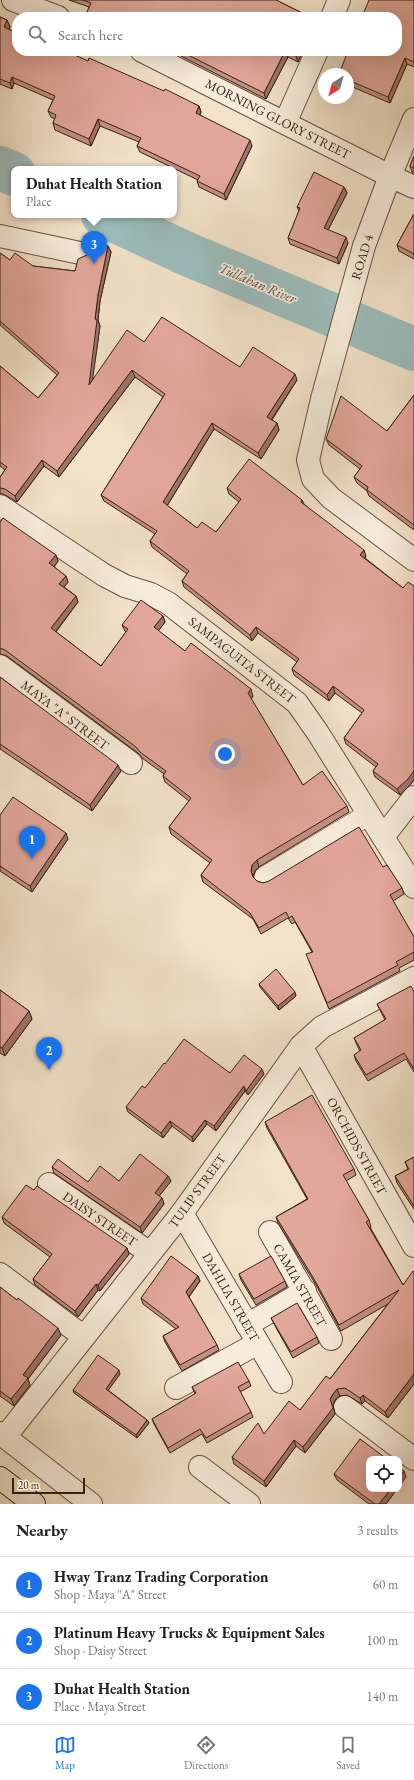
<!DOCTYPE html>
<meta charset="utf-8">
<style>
body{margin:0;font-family:"EB Garamond",serif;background:#f2f2f2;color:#202124}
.controls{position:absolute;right:12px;bottom:12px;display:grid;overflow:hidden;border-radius:8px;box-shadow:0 4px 16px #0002}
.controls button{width:36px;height:36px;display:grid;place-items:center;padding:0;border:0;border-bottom:1px solid #e0e0e0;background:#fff;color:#202124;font:20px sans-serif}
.compass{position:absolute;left:318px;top:68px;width:36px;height:36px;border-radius:50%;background:#fff;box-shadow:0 4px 16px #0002;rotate:217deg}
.scale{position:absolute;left:12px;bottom:10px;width:73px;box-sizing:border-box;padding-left:4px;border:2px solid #382110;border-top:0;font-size:11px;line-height:14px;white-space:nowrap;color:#382110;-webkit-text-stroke:3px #f7ecdc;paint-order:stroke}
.you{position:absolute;left:225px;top:754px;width:14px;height:14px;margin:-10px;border:3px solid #fff;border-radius:50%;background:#1a73e8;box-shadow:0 0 0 6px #1a73e833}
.badge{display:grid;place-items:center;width:26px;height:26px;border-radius:50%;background:#1a73e8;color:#fff;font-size:13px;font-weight:700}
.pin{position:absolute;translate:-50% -33px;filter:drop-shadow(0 1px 2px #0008)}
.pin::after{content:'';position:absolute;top:21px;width:14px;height:12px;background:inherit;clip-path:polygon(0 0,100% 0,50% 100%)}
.popup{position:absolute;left:11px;top:166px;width:166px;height:52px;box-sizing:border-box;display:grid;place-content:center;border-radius:8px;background:#fff;filter:drop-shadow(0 1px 3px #0005);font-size:13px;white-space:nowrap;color:#757577}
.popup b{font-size:15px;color:#202124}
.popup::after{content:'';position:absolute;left:50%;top:100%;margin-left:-8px;border:8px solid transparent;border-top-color:#fff}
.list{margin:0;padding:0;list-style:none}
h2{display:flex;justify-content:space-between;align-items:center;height:52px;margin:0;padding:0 16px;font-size:17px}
h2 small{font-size:13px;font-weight:400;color:#757577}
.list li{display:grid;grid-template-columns:26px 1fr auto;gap:12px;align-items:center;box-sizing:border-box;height:56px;padding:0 16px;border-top:1px solid #e0e0e0}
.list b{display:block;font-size:15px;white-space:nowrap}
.list p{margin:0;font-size:13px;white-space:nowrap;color:#757577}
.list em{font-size:13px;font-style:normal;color:#757577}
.icon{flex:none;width:22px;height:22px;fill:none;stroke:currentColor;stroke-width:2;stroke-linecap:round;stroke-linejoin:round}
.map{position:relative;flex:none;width:414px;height:1504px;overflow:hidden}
.search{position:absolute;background:#fff;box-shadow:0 4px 16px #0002;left:12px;right:12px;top:12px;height:44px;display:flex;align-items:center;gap:10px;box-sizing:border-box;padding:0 14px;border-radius:16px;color:#757577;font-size:15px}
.sheet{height:220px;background:#fff}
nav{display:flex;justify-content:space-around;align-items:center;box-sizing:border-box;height:56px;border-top:1px solid #e0e0e0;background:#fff;font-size:11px;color:#757577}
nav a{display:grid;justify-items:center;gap:2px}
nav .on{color:#1a73e8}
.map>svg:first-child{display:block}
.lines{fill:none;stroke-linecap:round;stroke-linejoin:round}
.river{stroke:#9cbdbc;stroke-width:44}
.pedestrian-casing{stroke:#66513e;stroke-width:22}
.minor-casing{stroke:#66513e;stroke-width:24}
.tertiary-casing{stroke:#66513e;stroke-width:24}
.motorway-casing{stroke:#382110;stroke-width:24}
.pedestrian{stroke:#f7ecdc;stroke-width:21}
.minor{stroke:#f7ecdc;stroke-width:22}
.tertiary{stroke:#f7ecdc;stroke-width:22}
.motorway{stroke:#f2e2c9;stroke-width:22}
.wall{fill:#c29085;stroke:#382110}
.shaded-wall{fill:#9e756c;stroke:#382110}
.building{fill:#e2a79b;stroke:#382110}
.labels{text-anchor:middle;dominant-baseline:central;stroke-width:3.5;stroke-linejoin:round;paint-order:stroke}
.street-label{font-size:13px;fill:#382110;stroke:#f7ecdc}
.water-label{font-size:14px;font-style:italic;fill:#565044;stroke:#f7ecdc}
</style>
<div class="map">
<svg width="414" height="1504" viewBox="0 0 414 1504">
<rect width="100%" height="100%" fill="#f2e2c9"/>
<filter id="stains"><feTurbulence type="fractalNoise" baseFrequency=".005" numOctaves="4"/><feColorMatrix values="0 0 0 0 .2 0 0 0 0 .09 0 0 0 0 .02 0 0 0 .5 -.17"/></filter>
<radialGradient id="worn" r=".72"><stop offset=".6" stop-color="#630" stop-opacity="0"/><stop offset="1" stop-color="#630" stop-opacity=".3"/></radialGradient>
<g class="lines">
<g class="river">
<path d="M0,168l14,6"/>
<path d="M103,215l84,39 227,95"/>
</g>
<g class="pedestrian-casing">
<path id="pedestrian" d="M265,877l104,-63"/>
</g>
<g class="minor-casing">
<g id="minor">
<path d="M13,0l45,17"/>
<path d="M332,17l7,-17"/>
<path d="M142,51l248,125 24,-57"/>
<path d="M285,123l32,-72"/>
<path d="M0,236l80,17"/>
<path d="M0,506l104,69 21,11 26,8 17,9 129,100 21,30 65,104"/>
<path d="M0,666l131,97"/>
<path d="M301,1046l113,200"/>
<path d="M49,1184l101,69"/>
<path d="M182,1213l99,169"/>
<path d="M270,1232l61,107"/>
<path d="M0,1274l84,63"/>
<path d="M247,1325l58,-34"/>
<path d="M176,1388l82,-45"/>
<path d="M345,1407l69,52"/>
<path d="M5,1437l86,67"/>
<path d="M200,1467l49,37"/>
</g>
</g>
<g class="tertiary-casing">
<g id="tertiary">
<path d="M414,187l-24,-11 -26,70 -42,153 -14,61 5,19 18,19 83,62"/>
<path d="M414,797l-31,40 31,50"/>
<path d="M0,1433l5,4 177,-224 119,-167 21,-19 92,-49"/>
</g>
</g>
<g class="motorway-casing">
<path id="motorway" d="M0,1478l34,26"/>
</g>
<use href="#pedestrian" class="pedestrian"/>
<use href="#minor" class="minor"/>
<use href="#tertiary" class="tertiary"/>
<use href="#motorway" class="motorway"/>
</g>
<g class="wall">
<path d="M69,0h207l34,17h-221l-2,-5 2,-5z"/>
<path d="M414,0v67l-7,-3 -17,39 -42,-18v-11z"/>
<path d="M0,17l7,3 3,7 -1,2 8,22 71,10 111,45 2,6 -1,3 52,31 -26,54 -27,-13 -2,-6 1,-1 -58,-28 -3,-6 2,-4 -39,-16 -9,20 -36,-16 -2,-7 2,-4 -4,-2 -3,-6 5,-11 -39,-17 -2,6 -12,-5z"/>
<path d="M171,51h132l-5,11 -10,-5 -22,42z"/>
<path d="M414,156v17l-2,-1 -2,-6z"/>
<path d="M344,187l3,6 -19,37 20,13 -9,21 -49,-20 -2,-6 11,-27 -2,-4z"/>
<path d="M414,214v45l-15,-8 -2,-6z"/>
<path d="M108,246l3,6 -11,49 -2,19 2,6 -8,54 52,-38 96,25 57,13 -25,40 5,3 2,7 -18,29 -47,-30 -47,77 30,22 19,4 23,-30 -10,-8 -2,-6 78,17 61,51 -1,2 38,30 11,-2v194l-4,5 -10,10 -25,-18 -2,-6 3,-4 -30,-23 -2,-6 18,-25 -27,-20 -6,8 -35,-26 -2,-6 5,-7 -39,-29 -6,8 -68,-54 -2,-6 5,-7 -35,-27 -2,-6 5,-7 -51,-33 -3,-6 62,-98 -28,-20 -76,100 -15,-11 -27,36 -10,-6 -7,-3v-16l5,-7 -5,-4v-100l38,32 19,-23 -57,-50v-72l10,7 23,6 42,5z"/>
<path d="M414,395v135l-45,-34 -2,-5 -10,-8 -3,-6 6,-8 -31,-24 -3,-6 61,-8z"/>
<path d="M0,522l56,33 2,6 -4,6 12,9 2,6 -4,5 12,9 2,6 -22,30 45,34 25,-34 -1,-1 -3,-6 41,-9 2,6 -7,9 27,20 68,45 -2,3 52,86 44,21 2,6 -90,55 -4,4 -2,7 4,3 6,2 120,-16 19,21 2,6 -11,7 21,36v23l-15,8 1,3 -71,38 -20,-48 3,-9 -17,-30 -3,2 -4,-6 -27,16 -8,-15 -50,-37 -2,-7 9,-12 -39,-29 -2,-7 20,-26 -24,-19 -2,-6 1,-2 -22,-16 -4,-5 -131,-97 -7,-2z"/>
<path d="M0,677l121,94 -29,40 -92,-62z"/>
<path d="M0,815l68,24 -36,53 -32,-21z"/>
<path d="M259,984l37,12 -17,14 -19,-23z"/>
<path d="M0,990l29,21 3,8 -27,37 -5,-3z"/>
<path d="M414,992v80l-8,-13 -38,22 -12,-20 -2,-6 6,-4 -3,-6 -3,-7 31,-18 -8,-16z"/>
<path d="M165,1064l65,9 34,1 -16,21 -3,-4 -29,40 -9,-7 -14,18 -21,-16 -9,12 -35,-26 -2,-5 19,-19z"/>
<path d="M265,1122l89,47 2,6 -10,6 23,39 2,7h-1l33,58 11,-13v112l-26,34 -23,-17 -3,3 -15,-9 -7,1 -5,4 -2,5 2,9 -30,39 -9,-7 -30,41 -32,-23 -2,-7 32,-23 36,-24 30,-31 58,-75 -47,27 -25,-46 -38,-62 -2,-6 31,-18 -40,-71z"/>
<path d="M414,1157v52l-17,-26 -2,-7 13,-7 -3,-7z"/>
<path d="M52,1167l36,15 31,-1 49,-5 3,5 -12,15 3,2 2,6 -22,29 -88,-60z"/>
<path d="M34,1190l93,58 2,6 -29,37 -2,-1 -20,27 -43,-32 -2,-6 17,-22 -46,-34 -2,-6z"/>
<path d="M239,1274l46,7 2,6 -31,18 -15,-25z"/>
<path d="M198,1276l2,5 -11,16 28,48 2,5 -37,21 -17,-29 -2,-6 13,-7 -33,-25 -2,-6z"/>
<path d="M0,1287l61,48 -33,44 2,6 -16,21 -14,-10z"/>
<path d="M271,1318l46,19 2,6 -26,15 -19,-34z"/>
<path d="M120,1374l-12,16 39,30 2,3 -12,15 -63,-45 -1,-3z"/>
<path d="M249,1381l2,5 -11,6 11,20 2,5 -46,26 -5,-9 -32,19 -16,-29 -2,-5 43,-25 -3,-7z"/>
<path d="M334,1474l63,15 -11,15h-17l-32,-24z"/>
</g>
<g class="shaded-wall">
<path d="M7,20l3,7 -3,7 -3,-7z"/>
<path d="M285,51l3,6 -22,42 -2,-6z"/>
<path d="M299,51h4l-5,11 -2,-6z"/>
<path d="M405,58l2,6 -17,39 -2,-6z"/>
<path d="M12,77l2,6 -2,6 -2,-6z"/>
<path d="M199,106l2,6 -3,7 -2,-6z"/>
<path d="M98,119l2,7 -9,20 -2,-7z"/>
<path d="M250,140l2,6 -26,54 -2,-6z"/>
<path d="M344,187l3,6 -21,41 -2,-6z"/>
<path d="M346,237l2,6 -9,21 -2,-6z"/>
<path d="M108,246l3,6 -11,49 -2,19 2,6 -9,65 -2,-6 6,-66 3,-24z"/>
<path d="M132,370l3,7 -76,100 -2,-6z"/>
<path d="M295,374l2,6 -28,43 -2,-6z"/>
<path d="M212,423l2,6 -49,80 -2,-7z"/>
<path d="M277,423l2,7 -18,29 -3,-6z"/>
<path d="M42,460l2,6 -27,36 -2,-6z"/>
<path d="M302,500l3,6 -4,-4z"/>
<path d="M364,550l2,6 -4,5 -2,-6z"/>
<path d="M56,555l2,6 -6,9 -3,-7z"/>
<path d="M66,576l2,6 -6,8 -3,-6z"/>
<path d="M76,596l2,6 -25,33 -2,-7z"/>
<path d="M163,616l2,6 -9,12 -2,-7z"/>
<path d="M256,627l2,6 -6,8 -2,-6z"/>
<path d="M333,686l2,7 -6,8 -2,-6z"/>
<path d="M251,689l2,7 -3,4 -2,-7z"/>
<path d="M118,765l3,6 -29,40 -2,-6z"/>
<path d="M414,771v9l-4,5 -10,10 -3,-6z"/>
<path d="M66,833l2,6 -36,53 -2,-6z"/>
<path d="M257,860l2,7 -4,4 -2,6 2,7 -4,-13 1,-6z"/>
<path d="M295,992l1,4 -17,14 -1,-4z"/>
<path d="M29,1011l3,8 -27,37 -3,-8z"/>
<path d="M262,1069l2,5 -16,21 -2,-4z"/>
<path d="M244,1086l1,5 -29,40 -2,-5z"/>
<path d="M205,1120l2,4 -14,18 -1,-5z"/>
<path d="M170,1121l2,5 -9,12 -2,-5z"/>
<path d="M168,1176l3,5 -14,18 -2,-6z"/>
<path d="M162,1198l2,6 -22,29 -2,-6z"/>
<path d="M127,1248l2,6 -29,37 -2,-6z"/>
<path d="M198,1276l2,5 -12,17 -2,-6z"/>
<path d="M96,1284l2,6 -20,27 -3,-6z"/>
<path d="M58,1328l3,7 -33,44 2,6 -16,21 -3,-7 12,-24z"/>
<path d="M119,1370l1,4 -13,18 -1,-3z"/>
<path d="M414,1374v10l-26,34 -3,-6z"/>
<path d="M337,1389l3,7 -5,4 -2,5 2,9 -30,39 -2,-6 30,-53z"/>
<path d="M363,1395l2,6 -3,3 -2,-6z"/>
<path d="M147,1420l2,3 -12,15 -1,-3z"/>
<path d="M294,1440l2,6 -30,41 -2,-6z"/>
<path d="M404,1471l2,6 -7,10v-9z"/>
<path d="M391,1489h6l-11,15h-7z"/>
</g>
<g class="building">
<path d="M83,0h193l34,17h-212l-11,-5 4,-9z"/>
<path d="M369,0h45v62l-9,-4 -17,39 -40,-17v-6h-9l9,-23h49v-34h-35z"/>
<path d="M0,17l7,3 -3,7 13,6v18h49l22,10 1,-3 75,33 1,-2 34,17 -3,7 54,27 -26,54 -27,-13 3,-5 -63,-30 4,-8 -43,-19 -9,20 -36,-16 3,-8 -8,-4 7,-15 -43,-19 -2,6 -10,-4z"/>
<path d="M180,51h119l-3,5 -11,-5 -21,42z"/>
<path d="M414,156v12l-4,-2z"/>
<path d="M314,172l30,15 -20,41 22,9 -9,21 -49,-20 12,-30 -3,-1z"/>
<path d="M414,214v40l-17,-9z"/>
<path d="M89,242l19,4 -10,49 -3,24 2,1 -8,65 38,-55 17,12 18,-25 78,50 13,-20 42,27 -28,43 10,6 -19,30 -46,-30 -49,79 34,26 5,-6 14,10 25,-33 -14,-11 22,-29 53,41 -1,2 63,48 -4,5 43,33 5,-6 6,4v185l-6,8 -11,10 -24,-18 5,-7 -34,-26 20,-28 -31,-24 -6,9 -35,-26 7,-10 -43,-32 -6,8 -68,-54 7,-10 -39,-30 7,-10 -56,-36 64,-101 -33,-24 -75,101 -15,-11 -27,36 -10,-7 -5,-1v-11l7,-10 -7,-5v-96l38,32 21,-25 -59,-52v-68l10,7 5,-7 18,13 42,5 3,-12 9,-4 3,-5z"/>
<path d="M414,395v130l-47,-35 1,-3 -14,-10 8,-11 -36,-27 15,-43 46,35z"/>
<path d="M3,518l53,37 -7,8 17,13 -7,8 17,12 -25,32 50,38 27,-37 -6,-4 19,-25 22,16 -9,11 31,24 6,-8 60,46 -3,4 55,92 19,-14 25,35 -90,54 -5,5 -1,6 2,6 4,4 6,2 6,-2 90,-54 24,40 4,-2 15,23 -12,7 24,42v15l-18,10 2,3 -71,38 -21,-49 7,-2 -21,-36 -3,2 -3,-6 -27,16 -9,-15 -49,-38 11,-15 -43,-33 22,-29 -28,-22 3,-5 -26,-19 -4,-5 -131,-97 -5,-2v-126z"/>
<path d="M0,677l118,88 -28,40 -90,-61z"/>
<path d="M13,797l53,36 -36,53 -30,-20v-51z"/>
<path d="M276,969l19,23 -17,14 -19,-22z"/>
<path d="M411,986l3,6v77l-10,-16 -38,22 -12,-20 7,-5 -7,-12 32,-19 -9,-15z"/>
<path d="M0,990l29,21 -27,37 -2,-1z"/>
<path d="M184,1039l46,34 14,-18 18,14 -16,22 -2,-5 -30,40 -9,-6 -13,17 -22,-16 -9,12 -35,-26 16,-21 3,2 19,-25 1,1z"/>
<path d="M312,1095l42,74 -11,6 26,45 -3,2 37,63 10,-14 1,1v102l-29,38 -22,-17 -3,3 -15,-10 -8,1 -4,5 -3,5 3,9 -30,39 -9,-7 -30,41 -32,-24 26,-34 6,11 25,-33 11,9 26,-34 4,3 69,-89 -60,35 -25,-46 -38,-62 32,-18 -43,-77z"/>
<path d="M140,1154l28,22 -13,17 7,5 -22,29 -88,-60 6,-8 30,23 12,-16 19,15z"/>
<path d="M414,1157v49l-19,-30 14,-7 -4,-7z"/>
<path d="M26,1185l8,5 3,-4 90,62 -29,37 -2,-1 -21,27 -42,-32 19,-25 -50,-37z"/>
<path d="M171,1256l27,20 -12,16 31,53 -37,20 -17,-29 16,-9 -38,-29z"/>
<path d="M271,1256l14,25 -31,18 -15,-25z"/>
<path d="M0,1287l17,13 1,-2 40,30 -35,47 5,3 -17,21 -11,-8z"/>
<path d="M297,1303l20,34 -26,15 -20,-34z"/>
<path d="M98,1355l21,15 -13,19 41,31 -11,15 -63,-45z"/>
<path d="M238,1362l11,19 -11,6 13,25 -45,26 -6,-9 -32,19 -16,-29 44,-26 -4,-6z"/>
<path d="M360,1439l27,20h-18v30h22l-12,15h-4l-41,-30z"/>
<path d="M399,1468l5,3 -5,7z"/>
</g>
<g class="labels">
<g class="street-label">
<text transform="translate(278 119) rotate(27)">MORNING GLORY STREET</text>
<text transform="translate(362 257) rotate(-73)">ROAD 4</text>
<text transform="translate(242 660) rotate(38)">SAMPAGUITA STREET</text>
<text transform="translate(65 715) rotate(37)">MAYA "A" STREET</text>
<text transform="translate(357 1146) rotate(61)">ORCHIDS STREET</text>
<text transform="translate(197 1191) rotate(-54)">TULIP STREET</text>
<text transform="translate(100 1219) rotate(34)">DAISY STREET</text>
<text transform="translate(300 1285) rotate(60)">CAMIA STREET</text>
<text transform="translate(231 1297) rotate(60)">DAHLIA STREET</text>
</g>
<g class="water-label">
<text transform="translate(258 283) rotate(23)">Tullahan River</text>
</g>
</g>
<rect width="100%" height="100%" filter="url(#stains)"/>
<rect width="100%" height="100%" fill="url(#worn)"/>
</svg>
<div class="controls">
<button><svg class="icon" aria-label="locate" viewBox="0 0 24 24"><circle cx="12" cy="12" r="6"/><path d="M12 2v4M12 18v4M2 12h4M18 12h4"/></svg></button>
</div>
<svg class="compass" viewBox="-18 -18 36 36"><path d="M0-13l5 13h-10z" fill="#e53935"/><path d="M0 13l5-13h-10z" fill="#757577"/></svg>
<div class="scale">20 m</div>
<div class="you"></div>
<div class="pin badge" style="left:32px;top:859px">1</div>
<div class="pin badge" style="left:49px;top:1070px">2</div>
<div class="pin badge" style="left:94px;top:264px">3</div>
<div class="popup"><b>Duhat Health Station</b>Place</div>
<div class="search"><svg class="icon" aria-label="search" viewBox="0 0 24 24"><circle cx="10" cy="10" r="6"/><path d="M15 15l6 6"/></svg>Search here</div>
</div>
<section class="sheet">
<h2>Nearby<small>3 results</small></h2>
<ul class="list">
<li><span class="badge">1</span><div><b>Hway Tranz Trading Corporation</b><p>Shop · Maya &quot;A&quot; Street</p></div><em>60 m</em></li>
<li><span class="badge">2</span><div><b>Platinum Heavy Trucks &amp; Equipment Sales</b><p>Shop · Daisy Street</p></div><em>100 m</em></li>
<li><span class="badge">3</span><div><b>Duhat Health Station</b><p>Place · Maya Street</p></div><em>140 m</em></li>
</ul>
</section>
<nav>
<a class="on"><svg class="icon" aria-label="map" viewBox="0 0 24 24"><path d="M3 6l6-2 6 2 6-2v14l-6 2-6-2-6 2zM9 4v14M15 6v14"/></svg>Map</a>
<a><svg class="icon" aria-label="directions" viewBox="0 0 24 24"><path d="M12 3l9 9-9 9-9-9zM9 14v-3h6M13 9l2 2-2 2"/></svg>Directions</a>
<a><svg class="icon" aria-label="saved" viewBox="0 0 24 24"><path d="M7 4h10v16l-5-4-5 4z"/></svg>Saved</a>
</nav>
